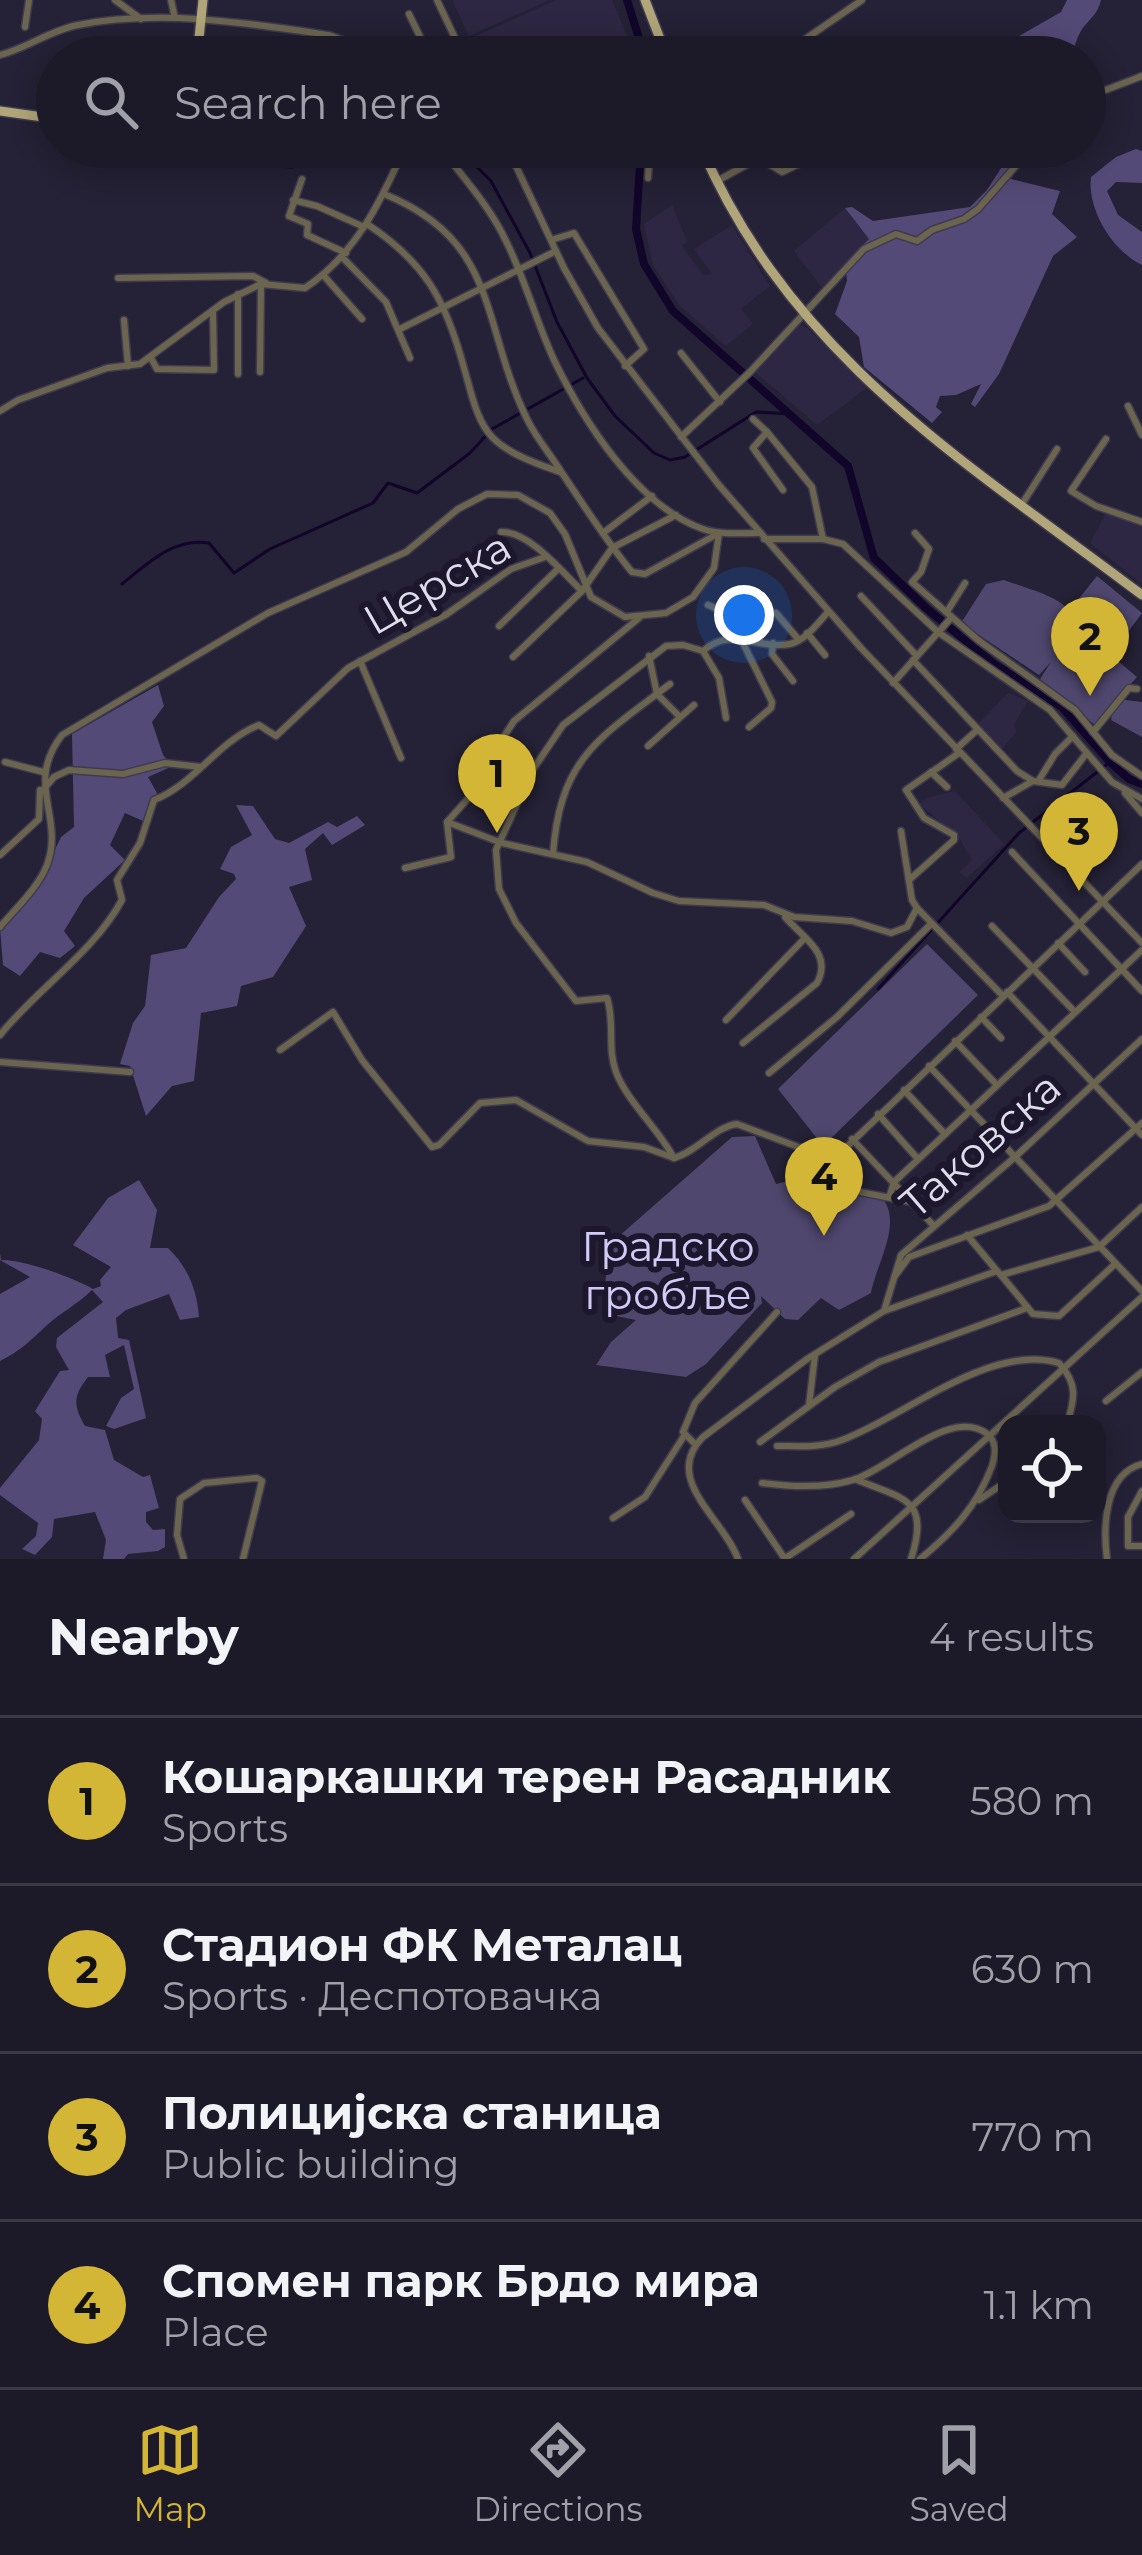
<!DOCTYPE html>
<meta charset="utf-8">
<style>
body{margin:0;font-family:Montserrat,sans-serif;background:#252230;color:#f1f3f6}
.controls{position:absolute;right:36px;bottom:36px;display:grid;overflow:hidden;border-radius:24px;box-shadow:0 6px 30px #0003}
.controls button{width:108px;height:108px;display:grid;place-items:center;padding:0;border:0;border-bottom:3px solid #3a3845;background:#1c1928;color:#f1f3f6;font:60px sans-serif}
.you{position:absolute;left:744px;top:615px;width:42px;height:42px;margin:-30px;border:9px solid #fff;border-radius:50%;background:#1a73e8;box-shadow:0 0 0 18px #1a73e833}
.badge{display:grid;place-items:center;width:78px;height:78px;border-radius:50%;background:#d3b635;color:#111;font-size:39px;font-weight:700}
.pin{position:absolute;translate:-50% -99px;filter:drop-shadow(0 3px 6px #0008)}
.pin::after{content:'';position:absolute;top:63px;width:42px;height:36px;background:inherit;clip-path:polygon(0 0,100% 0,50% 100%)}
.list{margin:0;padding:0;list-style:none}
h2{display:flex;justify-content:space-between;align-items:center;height:156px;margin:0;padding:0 48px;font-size:51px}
h2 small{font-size:39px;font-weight:400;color:#a0a0a8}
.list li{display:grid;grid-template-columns:78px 1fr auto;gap:36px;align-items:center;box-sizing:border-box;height:168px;padding:0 48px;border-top:3px solid #3a3845}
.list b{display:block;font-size:45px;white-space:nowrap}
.list p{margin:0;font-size:39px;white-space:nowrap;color:#a0a0a8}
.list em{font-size:39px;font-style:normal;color:#a0a0a8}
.icon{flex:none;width:66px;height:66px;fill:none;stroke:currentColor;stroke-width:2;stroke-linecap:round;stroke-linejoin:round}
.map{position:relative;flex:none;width:1142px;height:1559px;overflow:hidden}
.search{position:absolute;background:#1c1928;box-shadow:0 6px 30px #0003;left:36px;right:36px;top:36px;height:132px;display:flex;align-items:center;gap:30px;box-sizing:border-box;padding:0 42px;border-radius:66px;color:#a0a0a8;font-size:45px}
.sheet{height:828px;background:#1c1928}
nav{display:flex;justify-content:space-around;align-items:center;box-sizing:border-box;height:168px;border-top:3px solid #3a3845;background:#1c1928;font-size:33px;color:#a0a0a8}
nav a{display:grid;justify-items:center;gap:6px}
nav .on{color:#d3b635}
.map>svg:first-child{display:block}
.built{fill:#2d2743}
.green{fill:#4f476e}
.forest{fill:#544a77}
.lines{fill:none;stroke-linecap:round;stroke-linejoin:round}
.stream{stroke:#11052a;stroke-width:3}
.river{stroke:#11052a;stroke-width:8}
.minor-casing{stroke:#3f3b4f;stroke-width:9}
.major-casing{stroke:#3f3b4f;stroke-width:12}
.minor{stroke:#6b6550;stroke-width:6}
.major{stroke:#b1a67a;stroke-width:9}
.labels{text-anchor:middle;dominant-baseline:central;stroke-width:12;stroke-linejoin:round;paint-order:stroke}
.street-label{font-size:42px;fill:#dfddeb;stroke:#1c172c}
.park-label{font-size:42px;fill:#d3cbf7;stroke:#1c172c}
</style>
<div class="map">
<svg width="1142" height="1559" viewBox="0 0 1142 1559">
<rect width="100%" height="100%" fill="#252136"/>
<g class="built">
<path d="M452,0h97l-80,36z"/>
<path d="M557,0h55l24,57h-155l-10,-19z"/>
<path d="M672,205l15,36 -5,5 21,29 9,-1 -18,-25 38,-24 38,61 -29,23 12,15 -27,22 -46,-40 -27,-40 -9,-42z"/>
<path d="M845,208l24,31 -47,49 -28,-37z"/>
<path d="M798,325l8,2 62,60 -51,38 -62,-53z"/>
<path d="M1106,513l36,10v61l-52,-41z"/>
<path d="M1008,693l20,8 -14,24 3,7 -17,19 -23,-26z"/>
<path d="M955,791l49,53 -37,34 -7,-6 12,-12 -14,-24 -39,-32 7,-6z"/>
</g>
<g class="green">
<path d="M1097,576l45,37 -23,31 -46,-38z"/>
<path d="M1004,580c32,12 73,18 77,56l4,-3 52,44 -19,22 24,3v35l-31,-17 2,-12 -16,19 -57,-48 11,-17 -12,13 -78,-52 25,-39z"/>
<path d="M927,944l51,51 -155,151 -45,-57z"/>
<path d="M755,1136l21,48 24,-6 11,8 69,10c25,24 -4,68 -9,97l-32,17 -18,-12 -23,22 -13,-1 -24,-23 1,7 -56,61 -20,13 -90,-12 15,-23 25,-22 -25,-5 -8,-15 7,-56 122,-107z"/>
</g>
<g class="forest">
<path d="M1067,0h34c-5,22 -21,20 -27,50l5,7h-56l-9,-18 47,-27z"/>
<path d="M1019,147h8l-16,32 49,12 -8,23 25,23 -24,19 -54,118 -24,33 -4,-3 10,-20 -25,11 -16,1 -4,11 6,5 -10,11 -68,-56 -5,-30 -24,-23 12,-33 -2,-18 24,-24 -24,-31 7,-1 21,14 97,-14 17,-17 27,-42z"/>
<path d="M1136,149l6,2v32l-26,-1 -9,9 11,24 24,17v33c-29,-14 -55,-55 -51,-88l25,-20z"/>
<path d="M158,685l6,21 -12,16 11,33 10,11 -25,11 9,16 -14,28 -18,-8 -15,32 15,15 -41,38 -20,33 11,15 -15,12 -20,-6 -20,24 -17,-11 -3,-37 42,-51 19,-40 13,-10 -2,-93z"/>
<path d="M236,805l17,1 22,33 14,4 39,-21 9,5 20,-11 8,9 -33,20 -9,-12 -18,16 7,31 -23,7 17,39 -33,51 -32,9 -4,20 -36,7 -7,68 -22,5 -26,30 -16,-50 -10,-2 13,-41 12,-17 6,-51 35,-7 33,-51 17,-18 -2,-5 -14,-5 11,-22 21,-12z"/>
<path d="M139,1180l18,30 -7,38h18c20,19 29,42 31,69l-19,3 -11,-26 -43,16 -10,8 2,20 11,2 17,78 -32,11 -8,-3 15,-28 13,-9 -10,-44 -19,10 5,22h-22c-15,19 -15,28 -3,49l20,4 9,30 29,17 7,-2 9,33 -13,4v10l7,8 12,-1v18l-7,4 -30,3 -4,5h-21l3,-19 -11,-28 -41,7 -2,18 -17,18 -13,-6 14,-13 2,-13 -38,-28v-7l39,-48 3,-21 -7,-8 25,-40 9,-1 -13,-23 1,-9 46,-36 -11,-12c-14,14 -32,23 -46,36 -16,15 -26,25 -46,35v-67l30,-17 -30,-17v-7l1,7c21,-1 74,18 92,29l8,-3 -1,-6 11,-13 -38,-22 35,-47z"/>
</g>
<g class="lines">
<g class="stream">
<path d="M244,165l48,2 95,-15 84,9 20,20 39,72 27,69 30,56 28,38 39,37 16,7 15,-3 71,-45 34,2"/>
<path d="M122,584c25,-20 52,-47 87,-41l25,30 36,-24 103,-46 15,-20 29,10 53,-40 22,-24 91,-51"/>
<path d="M878,989l141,-156 91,-71"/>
</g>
<g class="river">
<path d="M627,0l18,57"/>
<path d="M641,147l-5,82 8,35 29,47 175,155 26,92 52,50 68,56 68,43 48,55 19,17 13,5"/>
</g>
<g class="minor-casing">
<g id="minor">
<path d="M115,0l26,19"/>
<path d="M171,0l4,18"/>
<path d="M437,0l27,57"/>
<path d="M409,14l21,43"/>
<path d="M25,27l4,-27"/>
<path d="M0,55c27,-7 51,-25 78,-30 82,-16 170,-2 251,10l19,7 18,15"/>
<path d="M789,57l12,-15 61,-42"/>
<path d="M1085,98l57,-22"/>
<path d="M507,147l57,121 34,60 120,156 143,164 281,295"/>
<path d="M454,165c19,24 39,48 52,76 19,38 30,80 48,119 29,60 83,146 149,169 17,6 37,4 55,4"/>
<path d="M648,178l2,-29h51"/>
<path d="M302,179l-13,37 19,8 -1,11 39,18"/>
<path d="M717,181l42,-23 23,14 53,-25"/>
<path d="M384,194c116,47 96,129 143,225 9,19 24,36 35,54 23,34 44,68 70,99l13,2 74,-41"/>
<path d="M293,200l24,6 47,21"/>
<path d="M367,224c59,39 79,77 97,144 7,23 12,53 29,70 17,17 45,26 67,34"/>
<path d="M551,240l23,-7 70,116 -19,17"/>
<path d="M343,258l43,44 24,56"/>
<path d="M324,276l38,43"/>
<path d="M118,278l135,-2 13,7"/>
<path d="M124,320l4,46"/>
<path d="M400,329l156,-78"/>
<path d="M681,353l39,49"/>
<path d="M151,358l6,11 57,1 -1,-58"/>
<path d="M260,372l1,-88"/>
<path d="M238,374v-80"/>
<path d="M1128,406l14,29"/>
<path d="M0,411l18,-11 89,-32 33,-4 84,-62 37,-18 44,4c51,-34 76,-87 100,-141"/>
<path d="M753,419l14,13 -14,16 30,42"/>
<path d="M767,432l45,55 11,52"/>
<path d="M681,437l68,-64 115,-124 32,-15 21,7 15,-11 32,-11 14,-10 43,-49 3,-13"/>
<path d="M1106,439l-35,52 25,15 46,16"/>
<path d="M1022,504l35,-55"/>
<path d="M501,532c28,-1 60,39 81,59l30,-43 64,-33"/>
<path d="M603,533l49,-37"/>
<path d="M915,533l14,16 -8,23 -9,10 66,58 97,70 37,45 30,21"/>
<path d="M764,539h59l20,5 95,88 112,78 62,72 30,17"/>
<path d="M861,596l56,60"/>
<path d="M708,605l29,12 23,24"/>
<path d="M948,610l17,-27"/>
<path d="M776,613l23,27"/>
<path d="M499,626l60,-58"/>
<path d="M807,633l18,22"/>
<path d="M741,639l31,63 -1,6 -22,19"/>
<path d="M773,643l-1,11 21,27"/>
<path d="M703,651l16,27 7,40"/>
<path d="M649,656l8,38 22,22"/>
<path d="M513,657l69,-66"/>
<path d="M913,660l104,111 16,10 29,4 24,-31"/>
<path d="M360,661l41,97"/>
<path d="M893,683l58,-65"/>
<path d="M1093,732l36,-44 8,1"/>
<path d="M648,746l46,-41"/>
<path d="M956,749l21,-19"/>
<path d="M5,762l38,10"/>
<path d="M931,772l16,15"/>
<path d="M1039,780l16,-26 18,-18"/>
<path d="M43,790l11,-13 15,-7 54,4 42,-11 36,4"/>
<path d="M1125,793l17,20"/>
<path d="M1003,798l30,-17"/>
<path d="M447,822l55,21 85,19 66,31 26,8 85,4 30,12 58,4 39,12 16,-6 10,-19"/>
<path d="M901,831l11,69 5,8 85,87"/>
<path d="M1012,852l130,139"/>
<path d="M553,854c7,-96 46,-116 117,-170"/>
<path d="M0,855l39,-36 1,-29"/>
<path d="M405,868l46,-11 -4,-35 35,-39 13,-33 19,-29 125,-103"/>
<path d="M909,880l45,-40v-5l-30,-17 -18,-28 53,-37"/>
<path d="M992,926l83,86"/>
<path d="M0,927c16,-19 38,-39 47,-62 18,-48 -23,-81 15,-130l206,-122 138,-61 52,-43 29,-15 31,1 32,18 15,21 26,63 34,20 41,-4 27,-16 21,-29 5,-35"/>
<path d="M1058,943l27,29"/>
<path d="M1007,992l135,143"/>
<path d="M981,1017l20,21"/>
<path d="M726,1020l79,-82"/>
<path d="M0,1035c38,-47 93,-82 122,-135l-5,-20 23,-37 14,-43c41,-16 64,-59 105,-75l17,11 72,-68 99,-54 64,-45 34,-12"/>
<path d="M955,1041l42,44"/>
<path d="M743,1043l74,-60c16,-30 -14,-45 -32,-66"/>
<path d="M280,1050l53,-38 29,48 70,87 7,-2 41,-42 36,-3 72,41 56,6 30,11c23,-6 40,-31 63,-34l96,36 309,-296"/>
<path d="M0,1062l130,10"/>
<path d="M929,1066l213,225"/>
<path d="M769,1073l68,-56 94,-93"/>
<path d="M904,1090l41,44"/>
<path d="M878,1114l40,45"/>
<path d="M852,1139l82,87"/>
<path d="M674,1158c-16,-30 -46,-55 -58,-86 -9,-24 -1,-51 -9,-74l-31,3 -60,-78 -17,-34 -3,-39 36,-79 31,-46 103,-79 17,-1 20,6c28,-25 54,-1 87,-7 15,-3 28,-21 38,-32"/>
<path d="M809,1182l102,20"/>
<path d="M890,1195l4,-13 248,-232"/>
<path d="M967,1235l30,36"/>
<path d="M1001,1275l32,39 26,2 55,-51"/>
<path d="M895,1276l14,-19 140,-51 93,-83"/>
<path d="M884,1311l17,-56 114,-98 127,-118"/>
<path d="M1106,1401l36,-29"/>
<path d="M809,1405l6,-50"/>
<path d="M760,1442l75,-55 44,-25 148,-54"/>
<path d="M695,1444l-12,-12 12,-29 82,-91"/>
<path d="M777,1446c22,0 44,2 65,-6 60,-22 149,-98 217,-77 19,21 16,35 8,61"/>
<path d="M855,1479c47,20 76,18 56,80"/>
<path d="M762,1483c29,4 63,5 91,-3 37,-11 96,-73 133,-47 11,8 10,20 6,33 -15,40 -39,66 -72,93"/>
<path d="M1142,1491l-14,26v29h14"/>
<path d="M745,1500l40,59"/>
<path d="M979,1500l28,-19"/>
<path d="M613,1518l32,-21 39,-61"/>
<path d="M184,1559l-7,-24 3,-36 24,-16 53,-5 5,3 -19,78"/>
<path d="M738,1559c-14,-40 -77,-80 -35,-122l104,-78 77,-48 113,-40 4,4 98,-28 43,-40"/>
<path d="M784,1559l67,-45"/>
<path d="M854,1559l288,-262"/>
<path d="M1107,1559c-4,-32 -3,-85 35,-95"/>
</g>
</g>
<g class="major-casing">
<g id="major">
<path d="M645,0l22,57"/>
<path d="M197,57l6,-57"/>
<path d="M0,111l57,8"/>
<path d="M701,147c92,212 264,314 441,448"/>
</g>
</g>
<use href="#minor" class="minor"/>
<use href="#major" class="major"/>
</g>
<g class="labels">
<g class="street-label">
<text transform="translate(437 583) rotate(-30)">Церска</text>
<text transform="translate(980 1145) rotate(-41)">Таковска</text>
</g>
<g class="park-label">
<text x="668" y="1246">Градско<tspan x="668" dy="48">гробље</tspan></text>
</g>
</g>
</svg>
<div class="controls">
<button><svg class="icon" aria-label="locate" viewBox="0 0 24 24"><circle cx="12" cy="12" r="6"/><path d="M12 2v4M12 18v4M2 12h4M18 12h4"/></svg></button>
</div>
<div class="you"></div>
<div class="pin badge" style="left:497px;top:833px">1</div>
<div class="pin badge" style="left:1090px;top:696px">2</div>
<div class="pin badge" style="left:1079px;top:891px">3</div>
<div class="pin badge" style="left:824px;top:1236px">4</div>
<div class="search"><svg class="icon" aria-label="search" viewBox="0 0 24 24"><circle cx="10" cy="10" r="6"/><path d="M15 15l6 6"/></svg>Search here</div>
</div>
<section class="sheet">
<h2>Nearby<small>4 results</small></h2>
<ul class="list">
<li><span class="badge">1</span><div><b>Кошаркашки терен Расадник</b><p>Sports</p></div><em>580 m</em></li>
<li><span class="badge">2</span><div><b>Стадион ФК Металац</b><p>Sports · Деспотовачка</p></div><em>630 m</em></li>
<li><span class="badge">3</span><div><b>Полицијска станица</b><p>Public building</p></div><em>770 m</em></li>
<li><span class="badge">4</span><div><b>Спомен парк Брдо мира</b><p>Place</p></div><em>1.1 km</em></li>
</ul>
</section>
<nav>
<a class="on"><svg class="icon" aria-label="map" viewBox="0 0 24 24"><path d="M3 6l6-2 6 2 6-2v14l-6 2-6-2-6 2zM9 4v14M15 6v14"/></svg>Map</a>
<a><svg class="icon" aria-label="directions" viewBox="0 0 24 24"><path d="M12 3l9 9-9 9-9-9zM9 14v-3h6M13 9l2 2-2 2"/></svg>Directions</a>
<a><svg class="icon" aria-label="saved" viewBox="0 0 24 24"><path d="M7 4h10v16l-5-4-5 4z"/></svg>Saved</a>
</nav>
